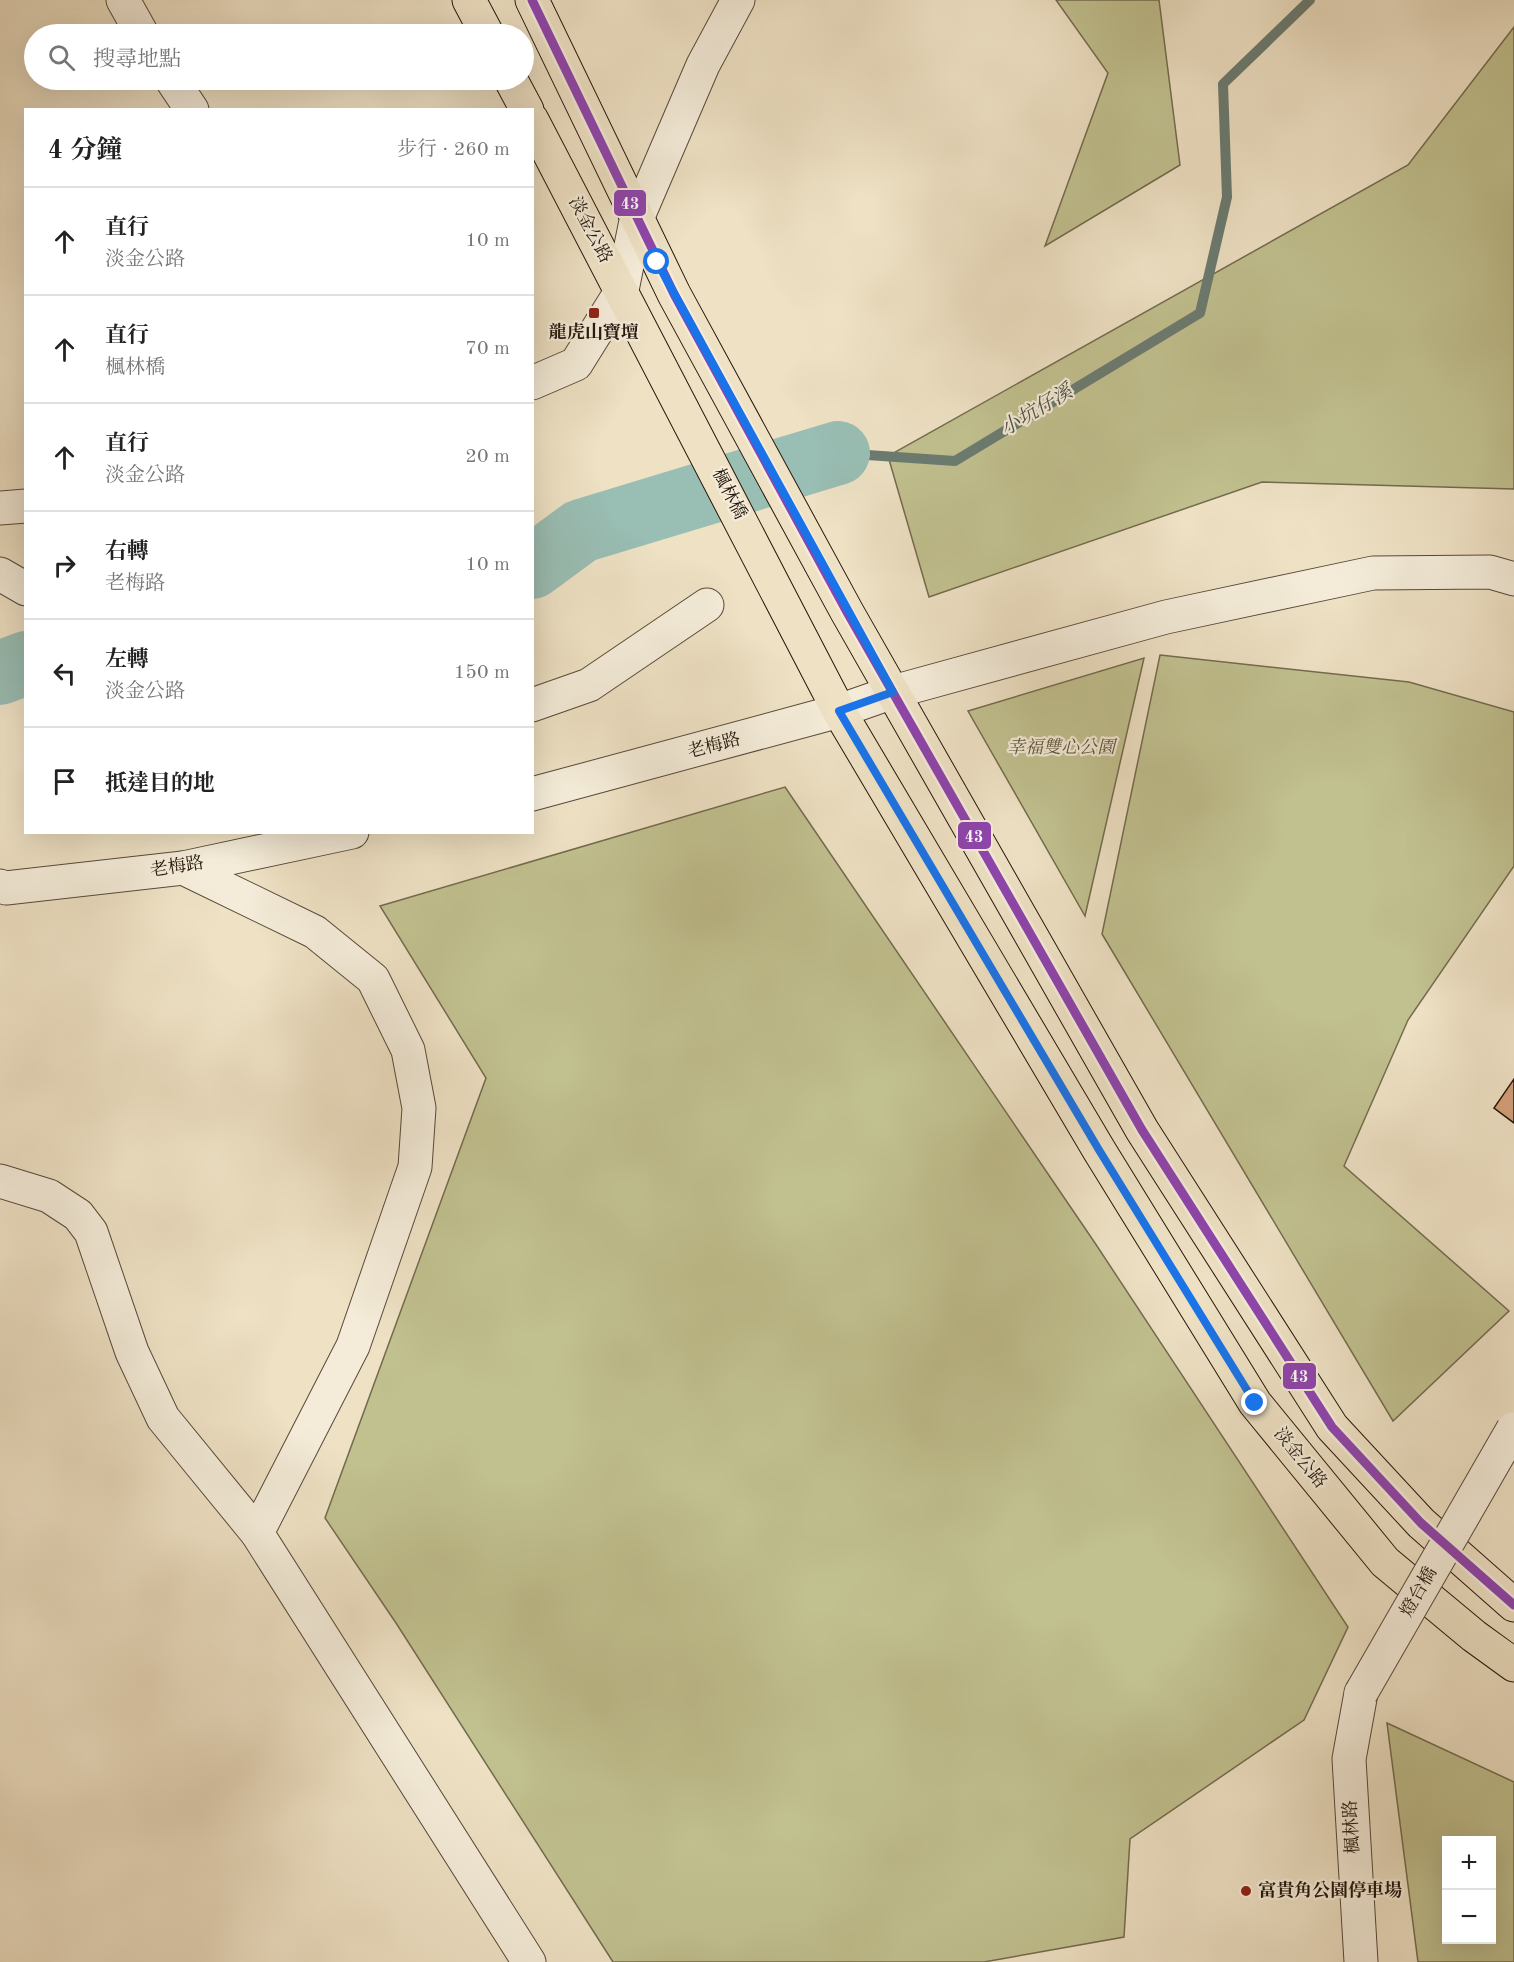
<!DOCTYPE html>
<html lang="zh-TW">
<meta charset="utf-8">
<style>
body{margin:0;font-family:"Old Standard TT","Noto Serif TC",serif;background:#f6f6f6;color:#222}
.controls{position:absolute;right:18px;bottom:18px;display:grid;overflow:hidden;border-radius:0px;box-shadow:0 6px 24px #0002}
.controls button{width:54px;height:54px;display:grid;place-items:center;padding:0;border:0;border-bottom:2px solid #e0e0e0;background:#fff;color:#222;font:30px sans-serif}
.stop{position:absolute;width:18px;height:18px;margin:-14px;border:4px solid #1a73e8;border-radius:50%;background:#fff}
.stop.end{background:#1a73e8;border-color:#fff;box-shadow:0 2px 6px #0008}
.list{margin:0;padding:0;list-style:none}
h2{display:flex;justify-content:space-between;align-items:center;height:78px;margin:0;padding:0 24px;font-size:26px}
h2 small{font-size:20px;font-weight:400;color:#767676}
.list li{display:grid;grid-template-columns:39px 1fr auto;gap:18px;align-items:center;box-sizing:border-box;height:108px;padding:0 24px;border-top:2px solid #e0e0e0}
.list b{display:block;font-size:22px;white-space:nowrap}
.list p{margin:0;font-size:20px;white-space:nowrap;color:#767676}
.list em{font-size:20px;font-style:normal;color:#767676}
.icon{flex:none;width:33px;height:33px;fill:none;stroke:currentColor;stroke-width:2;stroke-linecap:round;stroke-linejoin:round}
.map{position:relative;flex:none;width:1514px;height:1962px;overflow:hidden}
.search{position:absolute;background:#fff;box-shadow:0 6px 24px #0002;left:24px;top:24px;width:510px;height:66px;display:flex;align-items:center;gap:15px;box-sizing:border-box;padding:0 21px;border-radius:33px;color:#767676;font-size:22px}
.panel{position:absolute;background:#fff;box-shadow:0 6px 24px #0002;left:24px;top:108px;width:510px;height:726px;border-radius:0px}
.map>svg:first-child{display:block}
.green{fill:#c1c08f;stroke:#736b4e;stroke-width:1.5;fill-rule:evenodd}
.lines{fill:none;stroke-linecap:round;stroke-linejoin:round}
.stream{stroke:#6b7b71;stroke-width:10}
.river{stroke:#99beb4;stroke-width:64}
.building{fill:#d4a17a;stroke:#25160c;stroke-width:1.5}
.minor-casing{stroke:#57493a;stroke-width:35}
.major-casing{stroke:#25160c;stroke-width:35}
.minor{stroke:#f4ecd9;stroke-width:33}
.major{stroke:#eee1c4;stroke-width:33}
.minor-bridge-casing{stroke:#57493a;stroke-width:35;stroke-linecap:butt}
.minor-bridge{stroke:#f4ecd9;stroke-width:33}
.bus-1-casing{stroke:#f4ecd9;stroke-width:14}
.bus-1{stroke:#8e44ad;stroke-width:9}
.route{stroke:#1a73e8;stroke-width:8}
.poi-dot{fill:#8f2418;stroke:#f4ecd9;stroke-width:2}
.labels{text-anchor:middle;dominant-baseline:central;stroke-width:4.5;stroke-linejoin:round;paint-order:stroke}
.street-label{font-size:18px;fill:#25160c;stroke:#f4ecd9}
.poi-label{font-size:18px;font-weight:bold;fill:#25160c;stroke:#f4ecd9}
.park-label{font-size:18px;font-style:italic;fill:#5c523a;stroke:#f4ecd9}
.water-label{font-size:20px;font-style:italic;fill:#4e5147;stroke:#f4ecd9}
.line-badge{stroke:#f4ecd9;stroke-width:2}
.badge-label{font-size:16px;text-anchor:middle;font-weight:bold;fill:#fff}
</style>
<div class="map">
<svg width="1514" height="1962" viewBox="0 0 1514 1962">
<rect width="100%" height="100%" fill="#eee1c4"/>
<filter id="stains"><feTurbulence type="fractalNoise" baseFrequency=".00333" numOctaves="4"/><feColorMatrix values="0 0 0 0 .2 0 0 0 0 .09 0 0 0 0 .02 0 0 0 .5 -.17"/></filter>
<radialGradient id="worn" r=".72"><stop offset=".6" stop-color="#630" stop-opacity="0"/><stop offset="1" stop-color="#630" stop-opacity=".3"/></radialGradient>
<g class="green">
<path d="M1056,0h103l21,165 -135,81 63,-173z"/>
<path d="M1514,27v462l-252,-7 -333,115 -41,-141 520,-291z"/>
<path d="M1160,655l249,27 105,30v154l-106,154 -64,146 165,145 -116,110 -291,-487z"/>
<path d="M1144,658l-59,258 -117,-205z"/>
<path d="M785,787l310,456 253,384 -44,93 -174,119 -6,98 -140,25h-371l-217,-339 -71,-105 161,-440 -106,-172z"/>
<path d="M1387,1723l127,59v180h-96zM1446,1840h46v100h-46z"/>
</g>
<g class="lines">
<path class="stream" d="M838,453l117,8 245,-148 27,-116 -4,-113 87,-84"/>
<g class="river">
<path d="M532,567l49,-36 257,-78"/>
<path d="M0,673l26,-10"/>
</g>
</g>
<path class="building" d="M1514,1079v44l-20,-15z"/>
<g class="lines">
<g class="minor-casing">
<g id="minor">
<path d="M123,0l19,34"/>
<path d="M172,80l20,30"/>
<path d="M532,383l44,-19 46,-74 14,-69 67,-156 35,-65"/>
<path d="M0,508l26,-2"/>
<path d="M0,574l26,15"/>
<path d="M532,705l57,-20 118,-80"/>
<path d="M532,794l307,-83 54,-19 273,-75 207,-44 117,-1 24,7"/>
<path d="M183,868l132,64 58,47 35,71 11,58 -4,59 -62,179 -96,187 272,429"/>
<path d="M0,886l6,2 177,-20 169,-36"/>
<path d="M0,1181l49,15 29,19 13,17 41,120 31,66 94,115"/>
<path d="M1361,1693l-12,66 12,203"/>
</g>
</g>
<g class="major-casing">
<g id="major">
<path d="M469,0l18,34"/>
<path d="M532,0l142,294 173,318 295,518 190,297 89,96 93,82"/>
<path d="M511,80l16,30"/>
<path d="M532,120l307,591 260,439 156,253 130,159 89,74 40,29"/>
</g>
</g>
<use href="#minor" class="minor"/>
<use href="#major" class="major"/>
<g class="minor-bridge-casing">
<path id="minor-bridge" d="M1361,1693l152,-264"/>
</g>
<use href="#minor-bridge" class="minor-bridge"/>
<g class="bus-1-casing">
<path id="bus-1" d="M532,0l142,294 173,318 295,518 190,297 89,96 93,82"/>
</g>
<use href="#bus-1" class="bus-1"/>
</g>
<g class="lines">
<path class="route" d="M657,262l236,430 -54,19 260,439 156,253"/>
</g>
<g class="poi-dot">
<rect x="588" y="307" width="12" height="12" rx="3"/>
<circle cx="1246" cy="1891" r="6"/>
</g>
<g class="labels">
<g class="street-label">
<text transform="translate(590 230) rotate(62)">淡金公路</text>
<text transform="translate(729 494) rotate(63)">楓林橋</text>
<text transform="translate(714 746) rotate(-15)">老梅路</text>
<text transform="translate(177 867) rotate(-9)">老梅路</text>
<text transform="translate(1300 1458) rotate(51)">淡金公路</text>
<text transform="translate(1419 1592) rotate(-60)">燈台橋</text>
<text transform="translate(1352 1827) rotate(-93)">楓林路</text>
</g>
<g class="poi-label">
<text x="594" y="333">龍虎山寶壇</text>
<text x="1258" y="1891" text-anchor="start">富貴角公園停車場</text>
</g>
<g class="park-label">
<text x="1061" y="748">幸福雙心公園</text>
</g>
<g class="water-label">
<text transform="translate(1037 411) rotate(-31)">小坑仔溪</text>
</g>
</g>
<g class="line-badge">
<rect x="613" y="189" width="34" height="28" rx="6" fill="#8e44ad"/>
<rect x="957" y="821" width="35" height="29" rx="6" fill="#8e44ad"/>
<rect x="1282" y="1362" width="35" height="28" rx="6" fill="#8e44ad"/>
</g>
<g class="badge-label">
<text x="630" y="209">43</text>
<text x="974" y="842">43</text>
<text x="1299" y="1382">43</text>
</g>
<rect width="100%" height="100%" filter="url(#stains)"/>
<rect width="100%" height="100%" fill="url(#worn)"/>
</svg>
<div class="controls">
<button>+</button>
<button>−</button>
</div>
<div class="stop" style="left:657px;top:262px"></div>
<div class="stop end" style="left:1255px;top:1403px"></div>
<div class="search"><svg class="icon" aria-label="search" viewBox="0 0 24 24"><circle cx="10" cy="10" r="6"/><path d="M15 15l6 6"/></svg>搜尋地點</div>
<section class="panel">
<h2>4 分鐘<small>步行 · 260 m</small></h2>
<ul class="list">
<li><svg class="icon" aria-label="ahead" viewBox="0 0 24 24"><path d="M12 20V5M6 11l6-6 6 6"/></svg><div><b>直行</b><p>淡金公路</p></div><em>10 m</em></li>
<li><svg class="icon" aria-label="ahead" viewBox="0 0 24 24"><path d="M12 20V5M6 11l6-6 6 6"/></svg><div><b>直行</b><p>楓林橋</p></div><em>70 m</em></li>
<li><svg class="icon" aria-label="ahead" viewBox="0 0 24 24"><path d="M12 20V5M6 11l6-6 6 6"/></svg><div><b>直行</b><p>淡金公路</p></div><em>20 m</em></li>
<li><svg class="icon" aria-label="right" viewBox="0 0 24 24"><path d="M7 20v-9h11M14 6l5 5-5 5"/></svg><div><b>右轉</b><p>老梅路</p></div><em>10 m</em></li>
<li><svg class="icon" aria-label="left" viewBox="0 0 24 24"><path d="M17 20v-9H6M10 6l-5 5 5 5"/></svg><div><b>左轉</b><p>淡金公路</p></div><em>150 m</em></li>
<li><svg class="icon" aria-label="arrive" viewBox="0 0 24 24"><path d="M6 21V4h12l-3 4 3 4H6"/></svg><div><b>抵達目的地</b></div></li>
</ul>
</section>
</div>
